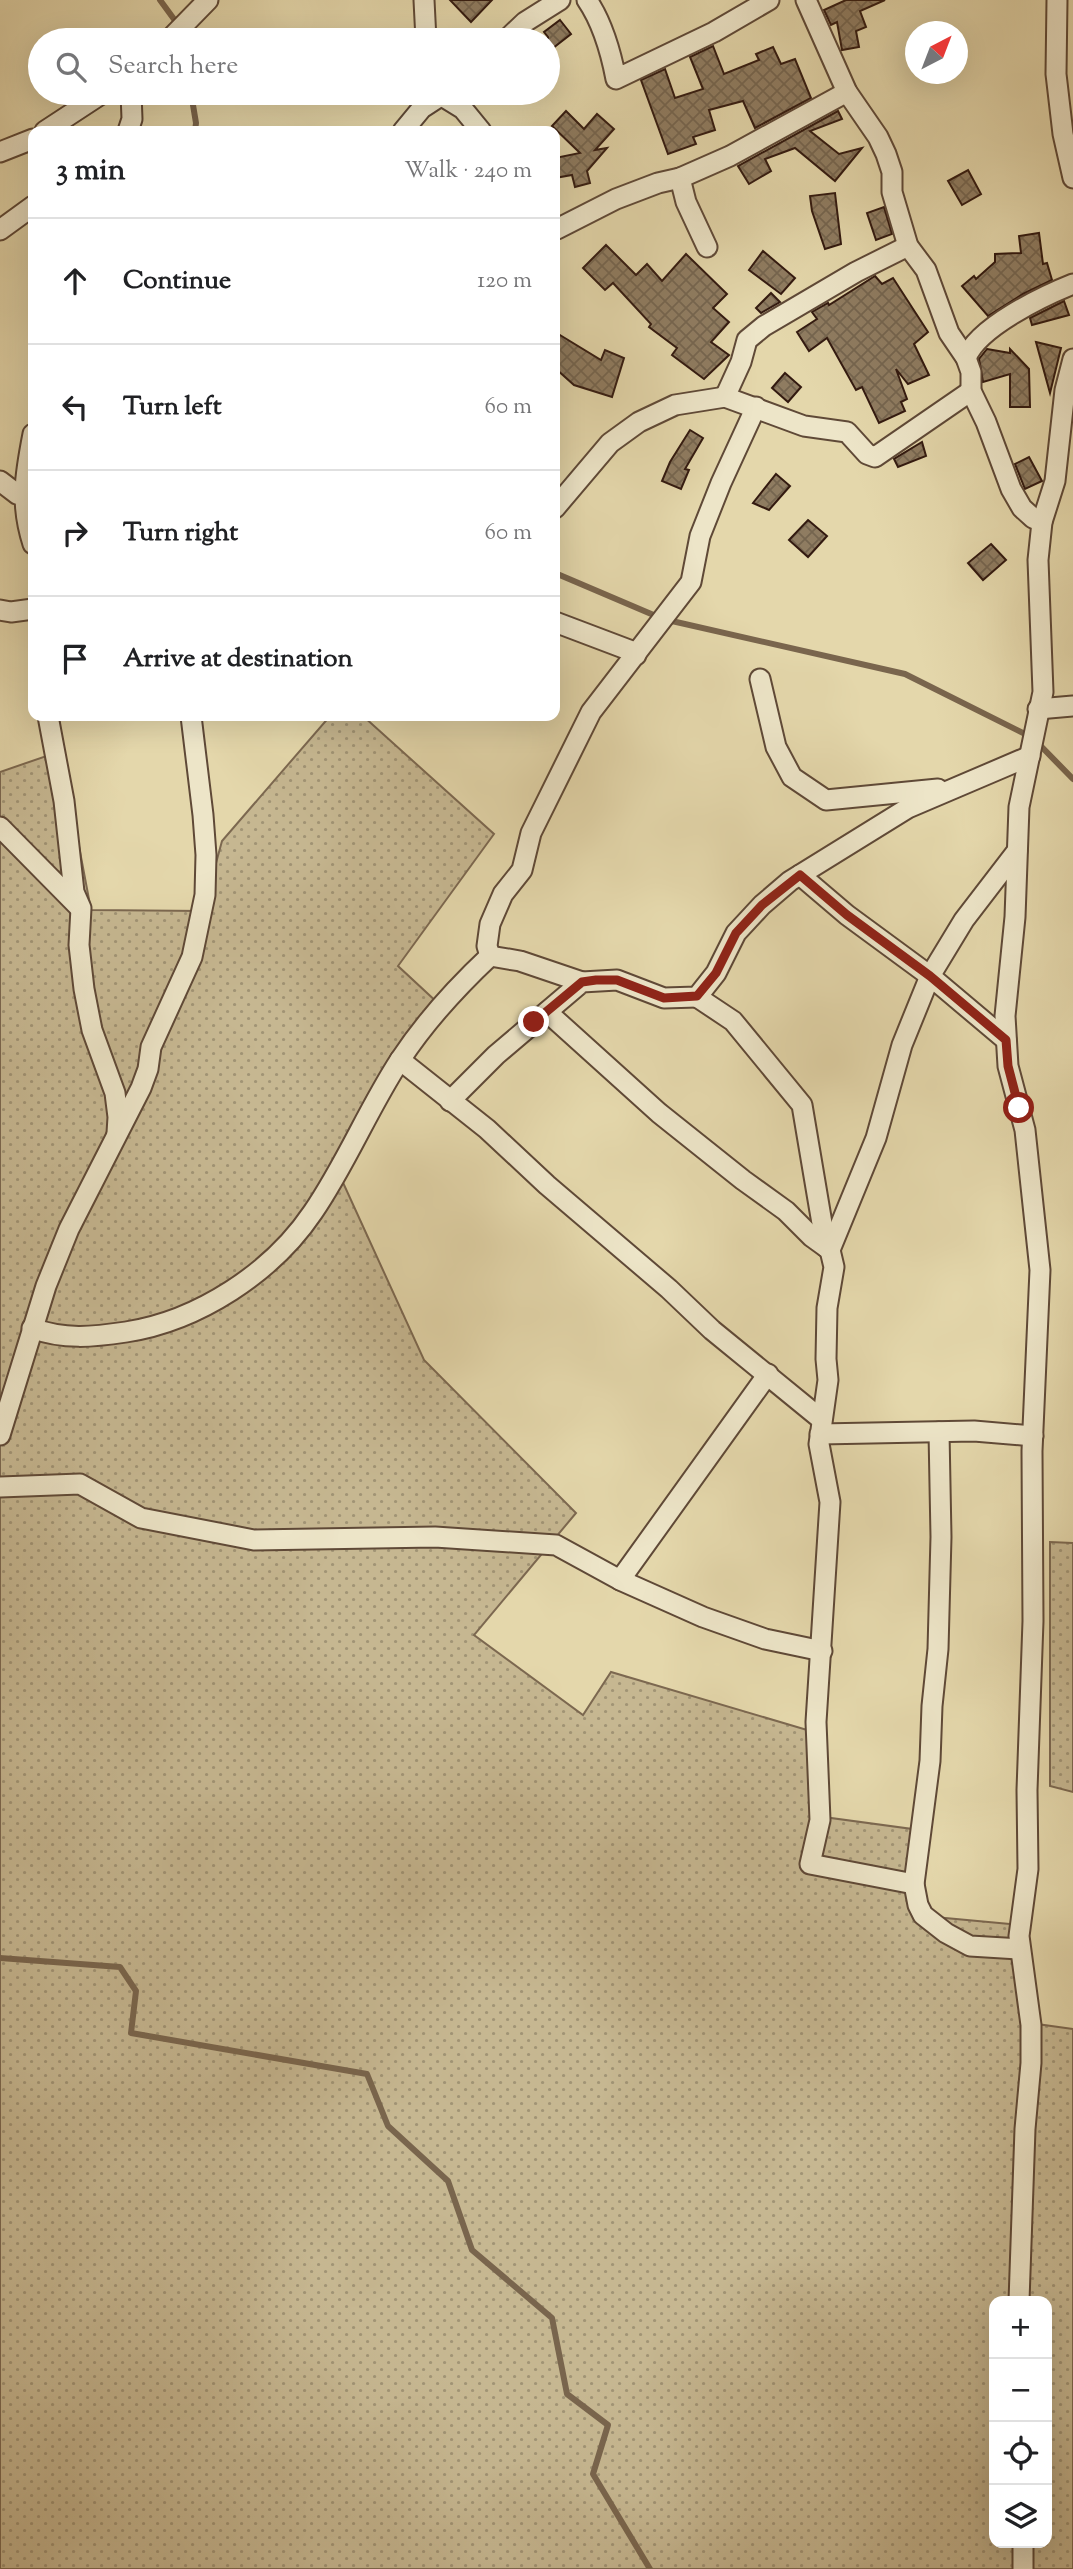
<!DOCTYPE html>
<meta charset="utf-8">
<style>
body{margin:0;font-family:"Sorts Mill Goudy",serif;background:#f2f2f2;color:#202124}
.controls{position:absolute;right:21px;bottom:21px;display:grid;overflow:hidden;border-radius:14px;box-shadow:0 7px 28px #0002}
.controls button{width:63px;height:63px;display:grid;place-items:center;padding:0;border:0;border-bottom:2px solid #e0e0e0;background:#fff;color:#202124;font:35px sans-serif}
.compass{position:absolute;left:905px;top:21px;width:63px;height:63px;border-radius:50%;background:#fff;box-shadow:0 7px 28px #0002;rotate:42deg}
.stop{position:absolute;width:21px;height:21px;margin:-16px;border:5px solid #8f2418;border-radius:50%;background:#fff}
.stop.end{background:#8f2418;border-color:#fff;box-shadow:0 2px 7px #0008}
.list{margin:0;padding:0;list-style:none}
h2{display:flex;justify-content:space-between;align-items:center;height:91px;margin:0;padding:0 28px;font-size:30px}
h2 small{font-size:23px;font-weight:400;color:#757577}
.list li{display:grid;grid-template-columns:46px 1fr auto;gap:21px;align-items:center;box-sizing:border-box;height:126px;padding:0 28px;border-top:2px solid #e0e0e0}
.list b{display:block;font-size:26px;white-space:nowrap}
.list em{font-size:23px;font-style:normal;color:#757577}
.icon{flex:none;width:38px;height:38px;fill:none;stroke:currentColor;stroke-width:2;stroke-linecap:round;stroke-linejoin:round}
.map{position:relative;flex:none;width:1073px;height:2569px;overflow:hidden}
.search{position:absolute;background:#fff;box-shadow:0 7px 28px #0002;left:28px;top:28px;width:532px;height:77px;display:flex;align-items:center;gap:18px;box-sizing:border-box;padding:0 24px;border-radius:38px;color:#757577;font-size:26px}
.panel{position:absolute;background:#fff;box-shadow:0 7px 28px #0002;left:28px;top:126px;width:532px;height:595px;border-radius:14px}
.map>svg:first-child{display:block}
.green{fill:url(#green-dots);stroke:#7c6850;stroke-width:2;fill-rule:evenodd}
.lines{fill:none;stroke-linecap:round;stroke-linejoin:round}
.stream{stroke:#79654d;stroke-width:6}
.building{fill:url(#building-cross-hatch);stroke:#331a10;stroke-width:2}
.minor-casing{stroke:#5f4937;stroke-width:23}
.minor{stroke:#ede5c8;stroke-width:19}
.route{stroke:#8f2418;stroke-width:9}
</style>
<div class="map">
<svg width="1073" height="2569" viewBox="0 0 1073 2569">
<defs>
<pattern id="green-dots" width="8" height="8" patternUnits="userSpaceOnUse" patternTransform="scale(1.75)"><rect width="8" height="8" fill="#c6b791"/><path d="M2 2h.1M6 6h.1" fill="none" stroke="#a19475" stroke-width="1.8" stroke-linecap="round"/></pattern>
<pattern id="building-cross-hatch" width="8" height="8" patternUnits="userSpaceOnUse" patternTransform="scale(1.75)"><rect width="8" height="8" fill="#8f7c61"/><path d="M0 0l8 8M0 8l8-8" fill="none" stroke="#75654f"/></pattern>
</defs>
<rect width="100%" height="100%" fill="#e4d7ab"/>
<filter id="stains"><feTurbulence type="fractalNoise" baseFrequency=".00286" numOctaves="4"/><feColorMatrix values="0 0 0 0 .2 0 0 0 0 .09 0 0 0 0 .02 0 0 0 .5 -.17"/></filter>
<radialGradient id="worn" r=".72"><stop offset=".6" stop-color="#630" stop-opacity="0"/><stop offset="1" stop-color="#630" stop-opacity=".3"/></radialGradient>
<g class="green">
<path d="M330,716h33l131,118 -96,132 42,39 -100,171 84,184 152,153 -102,122 109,80 28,-43 203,60 10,85 88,12 12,87 96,9 10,98 43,6v540h-1073v-1797l61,-21 30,159 112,1 19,-70zM994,2301h53v242h-53z"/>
<path d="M1050,1542l23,1v249l-23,-6z"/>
</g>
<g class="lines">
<g class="stream">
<path d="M160,0l19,26"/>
<path d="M191,93l5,30 -1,8"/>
<path d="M555,573l108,46 242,55 128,64 40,41"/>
<path d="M0,1958l120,9 16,24 -5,42 236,41 21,52 60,55 24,69 80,68 15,76 41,31 -15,49 57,95"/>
</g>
</g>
<g class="building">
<path d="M450,0h42l-21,22z"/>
<path d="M846,0h39l-25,11 6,16 -10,4 3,16 -17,3 -5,-28 -6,3 -7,-15z"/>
<path d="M560,20l11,14 -23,18v-15l-4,-5z"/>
<path d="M713,46l11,28 35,-14 -3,-6 17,-7 8,17 14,-5 16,39 -56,30 -12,-27 -34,9 6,20 -22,7 3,7 -28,10 -27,-74 24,-11 10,29 28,-9 -13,-32z"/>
<path d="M566,111l18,18 13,-15 17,15 -19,21 12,-2 -20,23 3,12 -15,4 -3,-12 -17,3v-20l25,-5 -28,-27z"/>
<path d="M838,111l4,8 -32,12 29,23 23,-6 -27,33 -40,-33 -30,11 6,12 -22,13 -11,-18z"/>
<path d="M968,170l13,24 -19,11 -14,-24z"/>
<path d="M835,193l6,51 -16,5 -13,-38 -2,-15z"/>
<path d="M884,207l8,27 -16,6 -9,-27z"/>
<path d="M1039,233l4,31 4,-1 5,17 -29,14 -35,22 -26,-30 12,-10 2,3 19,-17v-8l26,-1 -2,-17z"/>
<path d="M606,245l30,30 11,-11 15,17 24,-27 41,40 -14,14 16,14 -18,20 18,13 -25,24 -32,-24 5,-7 -28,-21 2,-3 -38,-41 -8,7 -22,-22z"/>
<path d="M763,251l32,27 -14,16 -32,-24z"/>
<path d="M875,276l7,8 11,-6 35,54 -14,12 15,31 -21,9 -12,-15 11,30 -6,3 4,9 -26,12 -17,-36 -6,3 -29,-52 -18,13 -12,-19 20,-13 -5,-7 16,-9 1,2z"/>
<path d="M771,293l9,9 -19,11 -5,-5z"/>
<path d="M1064,301l5,14 -37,10 -2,-7z"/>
<path d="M555,332l46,28 4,-10 19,8 -12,39 -38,-12 -19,-17z"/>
<path d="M1036,342l25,6 -11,45z"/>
<path d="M987,349l23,4v-4l19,20 1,38h-20v-33l-27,8 -4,-23z"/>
<path d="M785,373l16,14 -13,15 -16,-14z"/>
<path d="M690,430l13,8 -18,31 4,1 -8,19 -19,-8 8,-19z"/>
<path d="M922,442l4,14 -28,11 -4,-8z"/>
<path d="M1029,457l13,24 -17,8 -10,-25z"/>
<path d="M776,474l14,12 -21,24 -16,-7z"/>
<path d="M808,520l19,16 -19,21 -19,-17z"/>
<path d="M991,544l15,16 -23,20 -15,-17z"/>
</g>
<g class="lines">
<g class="minor-casing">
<g id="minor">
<path d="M424,0l2,40"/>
<path d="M587,0c15,22 24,53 29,79l98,-47 55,-32"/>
<path d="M806,0l41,92 31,45 8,17 6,18v20l16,54 18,24 23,63 17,25 5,14v19l15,31 25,67 11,19 11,10 9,4"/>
<path d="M1057,0l-1,74 7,60 10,44"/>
<path d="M169,40l39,-40"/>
<path d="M506,40l19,-18 35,-22"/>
<path d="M437,93l26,16 18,22"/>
<path d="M45,131l58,-38"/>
<path d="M128,131l4,-12 -1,-26"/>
<path d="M403,131l19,-23 23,-15"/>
<path d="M0,152l33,-13"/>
<path d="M680,178l6,24 21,45"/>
<path d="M555,227l2,2 59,-30 42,-16 22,-5 50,-22 117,-64"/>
<path d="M0,230l33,-24"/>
<path d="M966,358c12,-31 77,-62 107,-74"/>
<path d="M725,397l16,-35 6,-22 17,-14 92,-54 52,-26"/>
<path d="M33,434c-8,41 -13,70 0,110"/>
<path d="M0,481l17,13 7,2"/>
<path d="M555,508l55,-65 29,-21 36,-17 50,-8 79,29 43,6 20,22 8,3 96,-66"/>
<path d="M0,610l11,2 22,-3"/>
<path d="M555,622l74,28 7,5"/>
<path d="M760,679l16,68 16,30 34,23 112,-11"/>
<path d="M1038,709l35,-3"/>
<path d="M48,716l16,85 10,91 7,16 -2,37 5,44 8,41 23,63 3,24 -1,16"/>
<path d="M0,827l78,79"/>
<path d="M800,875l47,40 83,61 76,64"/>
<path d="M490,956l-3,-10 3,-22 13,-30 19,-24 9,-37 60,-121 100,-130 9,-46 21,-53 35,-76"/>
<path d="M490,956l30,5 62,21"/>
<path d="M697,997l36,24 69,84 24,142"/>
<path d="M547,1012l112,101 84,67 43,31 26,26 18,13"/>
<path d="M400,1060l87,69 60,56 122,104 43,41 109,89"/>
<path d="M450,1101l46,-46 86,-73 35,-2 47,18 33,-1 19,-24 20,-40 26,-28 28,-24 118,-73 122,-52"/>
<path d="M32,1328c32,12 61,9 94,4 72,-11 146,-59 187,-120 33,-48 55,-103 87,-152 25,-38 57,-73 90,-104"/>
<path d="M939,1432l2,105 -3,112 -6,57 -2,55 -16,123 4,21 5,10 23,18 24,13 50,3"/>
<path d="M820,1434l154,-3 59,5"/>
<path d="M0,1435l46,-149 23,-57 72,-141 7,-19 3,-22 41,-90 13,-62 1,-40 -3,-40 -12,-99"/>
<path d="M0,1487l80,-3 61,34 113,22 181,-3 121,8 64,35 83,37 62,22 57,12"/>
<path d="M620,1580l148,-206"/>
<path d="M914,1884l-104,-20 10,-44 -4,-98 14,-220 -11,-58 9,-64 -2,-21 1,-51 7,-41 -4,-17 46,-112 26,-93 28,-69 34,-56 53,-69"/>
<path d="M1019,2301l6,-172 6,-66v-38l-12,-89 9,-67 -1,-79 6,-169 -1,-170 8,-181 -15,-140 -17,-64 -3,-50 10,-99 4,-110 24,-115 -5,-132 4,-38 13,-41 10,-91 8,-31"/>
<path d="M1023,2543v26"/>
</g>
</g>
<use href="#minor" class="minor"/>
</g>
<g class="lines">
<path class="route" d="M534,1022l48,-40 14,-2h21l47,18 33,-2 19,-23 20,-40 26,-28 38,-30 47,40 83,61 76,64 2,26 11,42"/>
</g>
<rect width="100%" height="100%" filter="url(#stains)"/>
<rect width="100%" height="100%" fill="url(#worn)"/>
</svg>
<div class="controls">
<button>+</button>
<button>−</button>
<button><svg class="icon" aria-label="locate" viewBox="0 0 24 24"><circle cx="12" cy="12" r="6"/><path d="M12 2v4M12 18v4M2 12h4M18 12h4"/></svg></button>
<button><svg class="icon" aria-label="layers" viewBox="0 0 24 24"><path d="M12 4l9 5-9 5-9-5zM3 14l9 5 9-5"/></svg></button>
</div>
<svg class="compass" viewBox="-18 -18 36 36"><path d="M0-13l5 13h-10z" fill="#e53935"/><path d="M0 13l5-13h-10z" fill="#757577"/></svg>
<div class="stop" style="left:1019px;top:1108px"></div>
<div class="stop end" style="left:534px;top:1022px"></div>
<div class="search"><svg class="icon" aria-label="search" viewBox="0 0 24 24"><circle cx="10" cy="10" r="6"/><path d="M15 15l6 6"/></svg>Search here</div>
<section class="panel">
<h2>3 min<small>Walk · 240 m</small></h2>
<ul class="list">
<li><svg class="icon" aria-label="ahead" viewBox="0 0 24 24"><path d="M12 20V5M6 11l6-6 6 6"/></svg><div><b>Continue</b></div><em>120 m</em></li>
<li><svg class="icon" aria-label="left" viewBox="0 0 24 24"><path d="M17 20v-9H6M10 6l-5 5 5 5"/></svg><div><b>Turn left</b></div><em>60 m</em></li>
<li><svg class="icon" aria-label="right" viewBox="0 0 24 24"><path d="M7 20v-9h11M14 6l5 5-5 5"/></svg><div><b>Turn right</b></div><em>60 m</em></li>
<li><svg class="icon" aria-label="arrive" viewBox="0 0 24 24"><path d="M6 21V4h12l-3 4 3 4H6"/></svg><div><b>Arrive at destination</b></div></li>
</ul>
</section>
</div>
